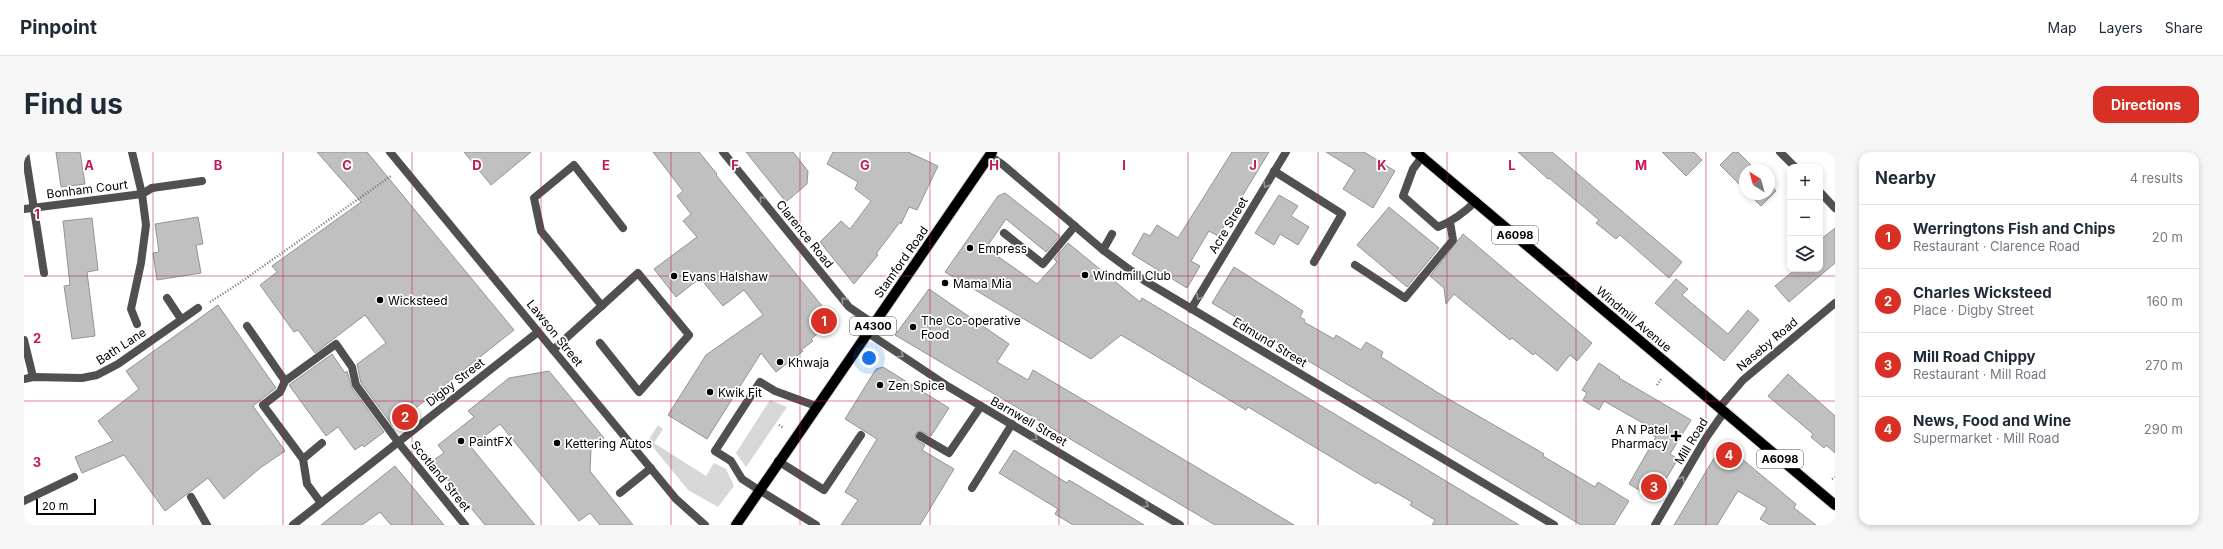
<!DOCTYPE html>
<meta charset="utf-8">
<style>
body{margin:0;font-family:Inter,sans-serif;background:#f6f6f7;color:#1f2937}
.controls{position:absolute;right:12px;top:12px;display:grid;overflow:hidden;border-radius:8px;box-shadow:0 2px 6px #0003}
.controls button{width:36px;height:36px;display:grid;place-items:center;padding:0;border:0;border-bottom:1px solid #e0e1e3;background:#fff;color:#1f2937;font:20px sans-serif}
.compass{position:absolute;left:1715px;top:12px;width:36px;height:36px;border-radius:50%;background:#fff;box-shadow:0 2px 6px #0003;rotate:323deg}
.scale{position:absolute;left:12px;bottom:10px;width:60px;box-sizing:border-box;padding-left:4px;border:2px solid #000;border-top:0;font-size:11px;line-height:14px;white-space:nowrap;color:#000;-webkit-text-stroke:3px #fff;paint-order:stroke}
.you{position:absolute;left:845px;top:206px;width:14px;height:14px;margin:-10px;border:3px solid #fff;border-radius:50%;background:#1a73e8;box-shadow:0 0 0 6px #1a73e833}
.badge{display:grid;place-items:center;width:26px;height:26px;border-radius:50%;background:#d93025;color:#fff;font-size:13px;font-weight:700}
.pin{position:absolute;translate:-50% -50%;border:2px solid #fff;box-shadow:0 1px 4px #0006}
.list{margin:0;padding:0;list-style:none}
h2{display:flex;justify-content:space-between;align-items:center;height:52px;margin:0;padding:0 16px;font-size:17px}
h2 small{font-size:13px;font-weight:400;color:#747a83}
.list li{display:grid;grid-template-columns:26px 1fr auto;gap:12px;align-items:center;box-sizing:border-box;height:64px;padding:0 16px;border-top:1px solid #e0e1e3}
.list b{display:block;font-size:15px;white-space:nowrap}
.list p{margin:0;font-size:13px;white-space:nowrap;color:#747a83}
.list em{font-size:13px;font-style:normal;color:#747a83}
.icon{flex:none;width:22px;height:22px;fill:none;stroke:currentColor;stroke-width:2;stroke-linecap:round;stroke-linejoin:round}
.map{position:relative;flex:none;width:1811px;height:373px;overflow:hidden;border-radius:12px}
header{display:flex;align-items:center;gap:24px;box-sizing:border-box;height:56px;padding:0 20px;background:#fff;border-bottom:1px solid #e0e1e3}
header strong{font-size:19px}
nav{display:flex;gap:22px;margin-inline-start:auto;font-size:14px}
.intro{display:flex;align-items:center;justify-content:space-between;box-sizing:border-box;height:96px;padding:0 24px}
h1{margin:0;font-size:28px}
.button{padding:10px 18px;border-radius:12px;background:#d93025;color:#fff;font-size:14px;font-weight:700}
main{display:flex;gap:24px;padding:0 24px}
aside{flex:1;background:#fff;border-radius:12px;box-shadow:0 2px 6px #0003}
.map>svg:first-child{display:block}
.green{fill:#d7d7d7}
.building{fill:#c0c0c0;stroke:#949494}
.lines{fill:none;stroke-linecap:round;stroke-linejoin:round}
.primary-casing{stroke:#dbdbdb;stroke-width:12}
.path{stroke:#727272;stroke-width:2.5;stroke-dasharray:1 2;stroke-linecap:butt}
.service{stroke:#505050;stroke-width:8}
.minor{stroke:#505050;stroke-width:8}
.primary{stroke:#000;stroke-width:10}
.oneway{stroke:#969696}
.grid{fill:none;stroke:#c2185b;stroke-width:1;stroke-opacity:0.55}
.poi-dot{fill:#000;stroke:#fff;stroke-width:1.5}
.labels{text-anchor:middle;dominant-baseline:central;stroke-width:3.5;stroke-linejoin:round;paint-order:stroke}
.shield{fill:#fff;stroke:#4c4c4c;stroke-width:1}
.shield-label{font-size:11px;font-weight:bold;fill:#000}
.street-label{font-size:12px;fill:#000;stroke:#fff}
.poi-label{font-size:12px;fill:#000;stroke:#fff;text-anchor:start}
.grid-label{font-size:13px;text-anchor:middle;font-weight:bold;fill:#c2185b;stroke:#fff;stroke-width:3.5;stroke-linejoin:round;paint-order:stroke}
</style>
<header>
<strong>Pinpoint</strong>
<nav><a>Map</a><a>Layers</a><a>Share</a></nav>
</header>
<div class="intro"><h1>Find us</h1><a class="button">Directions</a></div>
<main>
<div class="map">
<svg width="1811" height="373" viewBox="0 0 1811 373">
<rect width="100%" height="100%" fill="#fff"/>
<g class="green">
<path d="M746,248l17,7 -41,60 -10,-14z"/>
<path d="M634,273l5,4 -9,14 52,33 8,-13 12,6 8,17 -16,21 -30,-17 -40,-49z"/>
</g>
<g class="building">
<path d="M32,0h24l5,32 -24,3z"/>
<path d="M293,0h50l147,178 -121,96 -32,-43 -4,-19 29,-21 -21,-28 -50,38 -17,-23 -4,2 -34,-47 17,-13 -5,-6 89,-64z"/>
<path d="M440,0h67l-40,33z"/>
<path d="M629,0h46l18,22 -1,1 115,142 -1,6 -19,16 2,2 -12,9 2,1 -27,21 -15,-19 -54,86 -39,-24 38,-60 57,-40 -19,-25 -21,16 -23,-28 -24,19 -22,-28 43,-32 -14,-16 8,-7 -14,-18 6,-5z"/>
<path d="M722,0h47l15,19 -1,13 -21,18z"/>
<path d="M809,0h75l30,14 -21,44 -8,-3 -8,17 -1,-2 -24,32 2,1 -24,29 -34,-42 21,-21 9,8 21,-28 -16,-12 3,-7 -31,-18z"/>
<path d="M1208,0h37l-51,84 -9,-5 -18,30 9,5 -13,22 -55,-34 12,-21 6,3 7,-11 21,13z"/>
<path d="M1302,0h38l31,19 -22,37 -30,-19 12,-19z"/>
<path d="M1494,0h34l130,110 -13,16 -49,-43 -4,4 -20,-16 3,-3 -50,-42 -1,1z"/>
<path d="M1638,0h32l8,8 -16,16z"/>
<path d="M1709,0h5l18,18h-11v20l-25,-25z"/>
<path d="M1745,31l7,8 -15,15 -12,-12h20z"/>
<path d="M981,41l55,43 -14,16 -40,-33 -20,29 51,36 20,-22 -3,-3 14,-16 72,59 2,-4 377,227h-87l3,-5 -25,-15 2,-3 -35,-20 -1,2 -128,-77 -2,3 -125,-75 -30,24 -146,-87 53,-76z"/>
<path d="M1255,43l19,11 -7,10 18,11 -11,18 -18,-11 -6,11 -19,-12z"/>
<path d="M1365,55l50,41 -32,39 -50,-42z"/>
<path d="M174,65l5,27 -7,1 5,28 -44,7 -4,-27 6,-1 -4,-28z"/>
<path d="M68,66l6,52 -11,2 8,64 -23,3 -8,-53 6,-1 -7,-64z"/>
<path d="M1811,76v35l-46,39 -14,-16 21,-17h24v-29z"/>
<path d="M1439,82l129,109 -15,18 -7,-6 -13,16 -22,-18 -2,2 -21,-17 -2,2 -56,-46 -8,10 -2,-16 -14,-12z"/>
<path d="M1210,115l69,44 -3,6 5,3 -1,2 30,17 2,-4 25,15 5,-8 17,10 -2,5 59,37 94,54 10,6 -1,2 52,31 3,-5 31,19 -15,24h-33l-369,-222z"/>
<path d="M1652,127l12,10 -6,6 46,39 20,-24 11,10 -35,41 -69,-58z"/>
<path d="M905,137l80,55 -12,18 31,18 5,-10 261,155h-79l-320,-190z"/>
<path d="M194,153l58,83 -23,18 32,45 -25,17 -36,31 -16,-21 -43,33 -41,-56 -42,18 -7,-16 38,-16 -15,-20 41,-32 -13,-18z"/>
<path d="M308,202l13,19 2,-2 5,17 32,44 -20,15 -2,-2 -7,5 -17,-23 -12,9 -37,-51z"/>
<path d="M1575,211l21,14 -1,1 72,42 -21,34 8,5 -24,40 -25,-15 27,-47 -4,-2 3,-5 -51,-29 -5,9 -16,-10 4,-7 -5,-3z"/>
<path d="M859,215l66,41 -18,28 -11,-5 -4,2 -1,3 2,4 8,5 -3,5 32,19 -34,56h-79l17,-25 -13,-8 32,-53 -32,-20 31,-50z"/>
<path d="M525,219l55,67 -13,11 -1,22 43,54h-33l-10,-12 -11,8 -79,-97 -29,23 64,78h-50l-53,-64 12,-8 -6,-8 36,-28 -6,-6 41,-33z"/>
<path d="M1764,222l47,42v37l-9,-8 -2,3 -13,-11 2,-3 -45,-38z"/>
<path d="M1699,291l73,61 -2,4 22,17h-46l-10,-6 7,-11 -29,-17 -21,34h-43z"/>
<path d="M990,298l53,33 2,-3 75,45h-71l-18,-11 3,-5 -59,-36z"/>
<path d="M371,314l49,59h-53l-11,-13 -18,13h-41z"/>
</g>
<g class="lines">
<g class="primary-casing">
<g id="primary">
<path d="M1392,0l419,353"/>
<path d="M712,373l256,-373"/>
</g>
</g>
<g class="path">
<path d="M186,150l28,-18 153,-108"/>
<path d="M1633,233l4,-6"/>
<path d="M755,273l5,3"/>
<path d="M1808,327l3,-2"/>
</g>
<g class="service">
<path d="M1,0l19,121"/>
<path d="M108,0l10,42 4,31 -5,38 -10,46 6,15"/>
<path d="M1398,5l-9,12 -10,27 35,31c15,-6 26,-14 38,-26"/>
<path d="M1250,19l68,43 -28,48"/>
<path d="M128,36l50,-7"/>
<path d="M980,81l39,31 32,-38"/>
<path d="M1079,98l9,-16"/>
<path d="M1331,113l50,33 48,-58 -3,-18"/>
<path d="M143,146l14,21"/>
<path d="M578,154l-61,-75 -7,-33 40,-33 49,63"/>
<path d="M223,174l38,55 51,-37 16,23 4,18 42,57"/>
<path d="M0,188l9,37"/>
<path d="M529,198l85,-77 51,62 -50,57 -39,-49"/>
<path d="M261,229l-5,11 -17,13 40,54 4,25 14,19"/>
<path d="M896,284l29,17 32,-47"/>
<path d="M279,307l19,-16"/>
<path d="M754,309l46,29 37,-55"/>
<path d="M948,336l40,-64"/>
<path d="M735,338l-17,-11 -11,-18 -16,-10 45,-69 15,9 41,15"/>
<path d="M596,341l31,-25"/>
<path d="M167,345l16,28"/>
<path d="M0,349l50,-24"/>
</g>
<g class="minor">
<path d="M366,0l286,347 29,26"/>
<path d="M699,0l126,155 25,17"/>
<path d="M1756,0l15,15"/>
<path d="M966,4l12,8 101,86 42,31 409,244"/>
<path d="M1796,40l15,16"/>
<path d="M0,57l118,-15 10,-6"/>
<path d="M1167,157l95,-157"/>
<path d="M844,181l81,54 231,138"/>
<path d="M0,227l9,-2 49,1 15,-3 21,-11 80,-56"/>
<path d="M1695,256l24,-28 92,-77"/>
<path d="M374,290l67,83"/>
<path d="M735,338l57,35"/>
<path d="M269,373l245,-193"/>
<path d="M1631,373l51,-87 18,-26"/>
</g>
<use href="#primary" class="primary"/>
</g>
<defs><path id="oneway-chevron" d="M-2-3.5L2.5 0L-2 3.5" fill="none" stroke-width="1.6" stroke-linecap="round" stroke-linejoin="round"/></defs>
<g class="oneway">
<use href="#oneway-chevron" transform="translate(1242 33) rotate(121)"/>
<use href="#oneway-chevron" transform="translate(738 47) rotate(-129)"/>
<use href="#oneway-chevron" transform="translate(1175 145) rotate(121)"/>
<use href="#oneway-chevron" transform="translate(820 148) rotate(-129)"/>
<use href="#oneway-chevron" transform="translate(877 203) rotate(34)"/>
<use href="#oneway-chevron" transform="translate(1011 286) rotate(31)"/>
<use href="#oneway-chevron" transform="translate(1658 327) rotate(-60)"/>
<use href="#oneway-chevron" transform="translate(1122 353) rotate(31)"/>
</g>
<path class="grid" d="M129,0v373M259,0v373M388,0v373M517,0v373M647,0v373M776,0v373M906,0v373M1035,0v373M1164,0v373M1294,0v373M1423,0v373M1552,0v373M1682,0v373M0,124h1811M0,249h1811"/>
<g class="poi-dot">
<circle cx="946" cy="96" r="4"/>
<circle cx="1061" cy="123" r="4"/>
<circle cx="650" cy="124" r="4"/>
<circle cx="921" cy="131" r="4"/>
<circle cx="356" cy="148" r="4"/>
<circle cx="889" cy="175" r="4"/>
<circle cx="756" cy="210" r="4"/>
<circle cx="856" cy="233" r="4"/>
<circle cx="686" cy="240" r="4"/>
<path d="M1650 278h4v4h4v4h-4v4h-4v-4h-4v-4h4z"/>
<circle cx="437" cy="289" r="4"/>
<circle cx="533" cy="291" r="4"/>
</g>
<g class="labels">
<g class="shield">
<rect x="1468" y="74" width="46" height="18" rx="3"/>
<rect x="826" y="165" width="46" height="18" rx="3"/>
<rect x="1733" y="298" width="46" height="18" rx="3"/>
</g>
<g class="shield-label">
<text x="1491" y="83">A6098</text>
<text x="849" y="174">A4300</text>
<text x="1756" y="307">A6098</text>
</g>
<g class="street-label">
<text transform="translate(63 37) rotate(-7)">Bonham Court</text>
<text transform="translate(1204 73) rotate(-59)">Acre Street</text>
<text transform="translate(781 82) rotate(51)">Clarence Road</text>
<text transform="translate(877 110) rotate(-55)">Stamford Road</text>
<text transform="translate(1610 167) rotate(40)">Windmill Avenue</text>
<text transform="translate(531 181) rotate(51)">Lawson Street</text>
<text transform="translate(1246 190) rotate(31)">Edmund Street</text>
<text transform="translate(1743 192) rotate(-40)">Naseby Road</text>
<text transform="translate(97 194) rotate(-33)">Bath Lane</text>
<text transform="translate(431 230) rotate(-38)">Digby Street</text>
<text transform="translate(1005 269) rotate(30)">Barnwell Street</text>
<text transform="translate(1667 289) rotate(-59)">Mill Road</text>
<text transform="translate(417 324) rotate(51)">Scotland Street</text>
</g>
<g class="poi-label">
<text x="954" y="96">Empress</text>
<text x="1069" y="123">Windmill Club</text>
<text x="658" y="124">Evans Halshaw</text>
<text x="929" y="131">Mama Mia</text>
<text x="364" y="148">Wicksteed</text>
<text x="897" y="168">The Co-operative<tspan x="897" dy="14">Food</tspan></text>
<text x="764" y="210">Khwaja</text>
<text x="864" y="233">Zen Spice</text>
<text x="694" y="240">Kwik Fit</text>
<text x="1644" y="277" text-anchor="end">A N Patel<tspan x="1644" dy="14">Pharmacy</tspan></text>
<text x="445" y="289">PaintFX</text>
<text x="541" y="291">Kettering Autos</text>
</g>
</g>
<g class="grid-label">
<text x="65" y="18">A</text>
<text x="194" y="18">B</text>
<text x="323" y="18">C</text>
<text x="453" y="18">D</text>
<text x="582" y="18">E</text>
<text x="711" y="18">F</text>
<text x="841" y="18">G</text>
<text x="970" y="18">H</text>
<text x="1100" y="18">I</text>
<text x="1229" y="18">J</text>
<text x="1358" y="18">K</text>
<text x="1488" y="18">L</text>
<text x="1617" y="18">M</text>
<text x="13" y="67">1</text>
<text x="13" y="191">2</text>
<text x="13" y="315">3</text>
</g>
</svg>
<div class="controls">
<button>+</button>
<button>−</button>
<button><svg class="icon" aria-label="layers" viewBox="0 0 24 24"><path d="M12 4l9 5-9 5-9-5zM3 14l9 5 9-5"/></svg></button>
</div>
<svg class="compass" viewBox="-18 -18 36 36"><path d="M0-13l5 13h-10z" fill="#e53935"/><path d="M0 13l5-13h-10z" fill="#747a83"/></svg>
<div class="scale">20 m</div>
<div class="you"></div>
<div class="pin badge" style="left:800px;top:169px">1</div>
<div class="pin badge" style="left:381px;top:265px">2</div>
<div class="pin badge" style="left:1630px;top:335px">3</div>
<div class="pin badge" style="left:1705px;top:303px">4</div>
</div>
<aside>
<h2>Nearby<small>4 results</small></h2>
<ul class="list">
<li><span class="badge">1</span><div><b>Werringtons Fish and Chips</b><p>Restaurant · Clarence Road</p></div><em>20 m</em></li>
<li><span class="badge">2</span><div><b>Charles Wicksteed</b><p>Place · Digby Street</p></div><em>160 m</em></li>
<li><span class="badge">3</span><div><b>Mill Road Chippy</b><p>Restaurant · Mill Road</p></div><em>270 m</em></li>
<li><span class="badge">4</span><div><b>News, Food and Wine</b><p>Supermarket · Mill Road</p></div><em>290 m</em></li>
</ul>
</aside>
</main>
